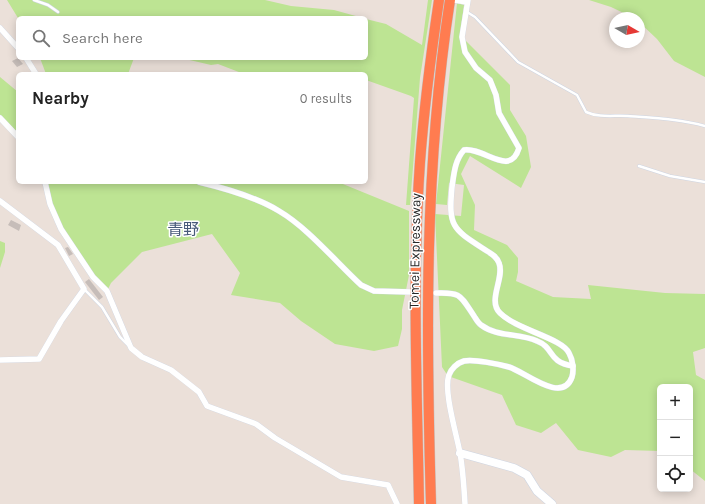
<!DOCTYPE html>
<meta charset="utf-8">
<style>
body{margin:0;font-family:Karla,"Noto Sans JP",sans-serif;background:#f6f6f6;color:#222}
.controls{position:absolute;right:12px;bottom:12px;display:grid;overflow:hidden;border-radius:6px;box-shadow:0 2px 10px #0003}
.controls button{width:36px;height:36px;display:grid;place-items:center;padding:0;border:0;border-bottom:1px solid #e0e0e0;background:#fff;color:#222;font:20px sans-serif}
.compass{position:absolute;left:609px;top:12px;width:36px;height:36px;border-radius:50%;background:#fff;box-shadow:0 2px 10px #0003;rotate:99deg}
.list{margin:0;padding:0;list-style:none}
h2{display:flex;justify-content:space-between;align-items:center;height:52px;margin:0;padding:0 16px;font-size:17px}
h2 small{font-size:13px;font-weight:400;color:#767676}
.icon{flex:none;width:22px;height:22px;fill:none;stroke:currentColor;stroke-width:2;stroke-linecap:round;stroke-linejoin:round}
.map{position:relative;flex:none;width:705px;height:504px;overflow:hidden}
.search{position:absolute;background:#fff;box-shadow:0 2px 10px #0003;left:16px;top:16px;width:352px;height:44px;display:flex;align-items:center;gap:10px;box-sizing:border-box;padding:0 14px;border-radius:6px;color:#767676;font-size:15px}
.panel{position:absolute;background:#fff;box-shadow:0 2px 10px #0003;left:16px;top:72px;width:352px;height:112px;border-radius:6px}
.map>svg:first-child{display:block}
.green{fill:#bde493}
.building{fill:#c6bdb9}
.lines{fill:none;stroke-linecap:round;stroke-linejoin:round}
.lane-casing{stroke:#ced5e2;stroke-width:3.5}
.street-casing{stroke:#ced5e2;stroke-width:6}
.secondary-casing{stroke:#ced5e2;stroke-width:9}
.highway-casing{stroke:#c3c3c3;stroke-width:11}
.lane{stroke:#fff;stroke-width:2.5}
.street{stroke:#fff;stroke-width:5.5}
.secondary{stroke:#fff;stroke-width:8}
.highway{stroke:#ff7c50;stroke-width:10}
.labels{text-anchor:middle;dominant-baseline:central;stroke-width:3;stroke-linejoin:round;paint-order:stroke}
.street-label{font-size:14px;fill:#282828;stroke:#fff}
.quarter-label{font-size:16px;fill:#485a79;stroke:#fff}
</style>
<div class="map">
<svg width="705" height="504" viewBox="0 0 705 504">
<rect width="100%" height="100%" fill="#ebe0d9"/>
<g class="green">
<path d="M7,0h258l26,6 43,4 29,8h-345z"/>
<path d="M428,0h4l-12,78 -10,127h-4l8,-107 -3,-2 -45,-16v-6h-122l-26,-10 -7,1 -30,-7h185v-39l20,5 36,21z"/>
<path d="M589,0h116v77l-31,-16 -17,-22 -18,-17v-4h-5l-23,-11z"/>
<path d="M457,3l7,2 -4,30 50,50v25l16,26 5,31 -10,21 -51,-32 -9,18 14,31 -1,25 33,15 11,13v14l-2,9 37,16 38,2 -3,-14 77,8 40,1v54l-12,4 3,23 9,5v101l-15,-12v-82h-30v64l-35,-1 -14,7 -33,-7 -22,-27 -15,10 -25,-8 -14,-30 -54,-19 -6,-9 -7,-153 26,2 3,-31 -15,-2 -2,22 -11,-1z"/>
<path d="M40,58h94l-6,16h-82z"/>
<path d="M0,77l18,15v45l-18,-20z"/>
<path d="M45,182h293l71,29v64l-7,35v19l-4,17 -24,5 -39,-7 -34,-23 -21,-18 -49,-8 9,-22 -28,-39 -70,18 -31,31 -4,8 -44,-56z"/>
<path d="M0,241l5,2v9l-5,16z"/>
</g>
<g class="building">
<path d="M18,58l5,6 -6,3 -5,-6z"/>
<path d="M11,220l10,5 -2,6 -11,-6z"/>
<path d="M68,247l5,7 -4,2 -4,-8z"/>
<path d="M89,279l14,18 -4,3 -14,-18z"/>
</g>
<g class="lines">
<g class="lane-casing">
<g id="lane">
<path d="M34,0l14,5 10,7"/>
<path d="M467,12l8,5 43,45 59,33 9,17c13,6 28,3 42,4 26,2 52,3 77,10"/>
<path d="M639,166l31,10 35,6"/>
<path d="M84,289l18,18 18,30 8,8"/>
</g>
</g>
<g class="street-casing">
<g id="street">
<path d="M454,0l13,2"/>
<path d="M0,28l18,20"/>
<path d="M26,58l10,16"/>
<path d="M0,118l18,19"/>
<path d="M45,182l5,22 11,25 32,48 14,14 24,57 11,9 29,13 28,22 8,14 49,18 19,14 66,39 47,8 9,19"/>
<path d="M199,182c25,6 57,15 80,29 29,17 57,51 82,74l13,6 37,1"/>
<path d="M0,201l58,44 26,44 -23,32 -22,38 -39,1"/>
<path d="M436,293c25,-1 24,2 38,23 2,3 4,7 7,9 16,12 38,8 56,16 18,7 10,21 36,25"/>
<path d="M465,504c-1,-17 -2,-34 -5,-51 -3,-17 -17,-63 -11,-78 2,-6 8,-12 15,-14 10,-2 34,3 45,6 15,4 53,38 63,10 2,-7 1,-17 -3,-24 -7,-15 -52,-23 -69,-40 -13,-13 5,-35 -1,-50 -2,-6 -7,-9 -12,-12 -34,-22 -39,-23 -35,-64 2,-14 3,-27 12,-37 20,-3 46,28 55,-2l-20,-35 -3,-18 -6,-15 -14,-12 -11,-16 -3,-15 6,-37"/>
</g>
</g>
<g class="secondary-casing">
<path id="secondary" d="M460,453l54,15 13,7 10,16 15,13"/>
</g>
<g class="highway-casing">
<g id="highway">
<path d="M419,504c-2,-113 -7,-228 1,-342 4,-54 11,-108 19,-162"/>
<path d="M431,504c-5,-169 -7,-336 19,-504"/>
</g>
</g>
<use href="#lane" class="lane"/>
<use href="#street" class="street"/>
<use href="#secondary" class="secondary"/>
<use href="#highway" class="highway"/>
</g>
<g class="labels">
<g class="street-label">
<text transform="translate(415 251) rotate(-89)">Tomei Expressway</text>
</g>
<g class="quarter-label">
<text x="183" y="229">青野</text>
</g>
</g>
</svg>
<div class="controls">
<button>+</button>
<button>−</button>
<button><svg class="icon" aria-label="locate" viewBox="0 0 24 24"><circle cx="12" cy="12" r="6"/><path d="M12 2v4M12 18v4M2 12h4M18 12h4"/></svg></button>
</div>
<svg class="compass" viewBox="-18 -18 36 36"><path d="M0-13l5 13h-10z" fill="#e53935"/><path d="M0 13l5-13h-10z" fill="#767676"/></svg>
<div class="search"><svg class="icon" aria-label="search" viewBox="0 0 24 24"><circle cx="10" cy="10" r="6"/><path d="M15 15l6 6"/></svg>Search here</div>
<section class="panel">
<h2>Nearby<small>0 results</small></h2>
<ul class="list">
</ul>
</section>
</div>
